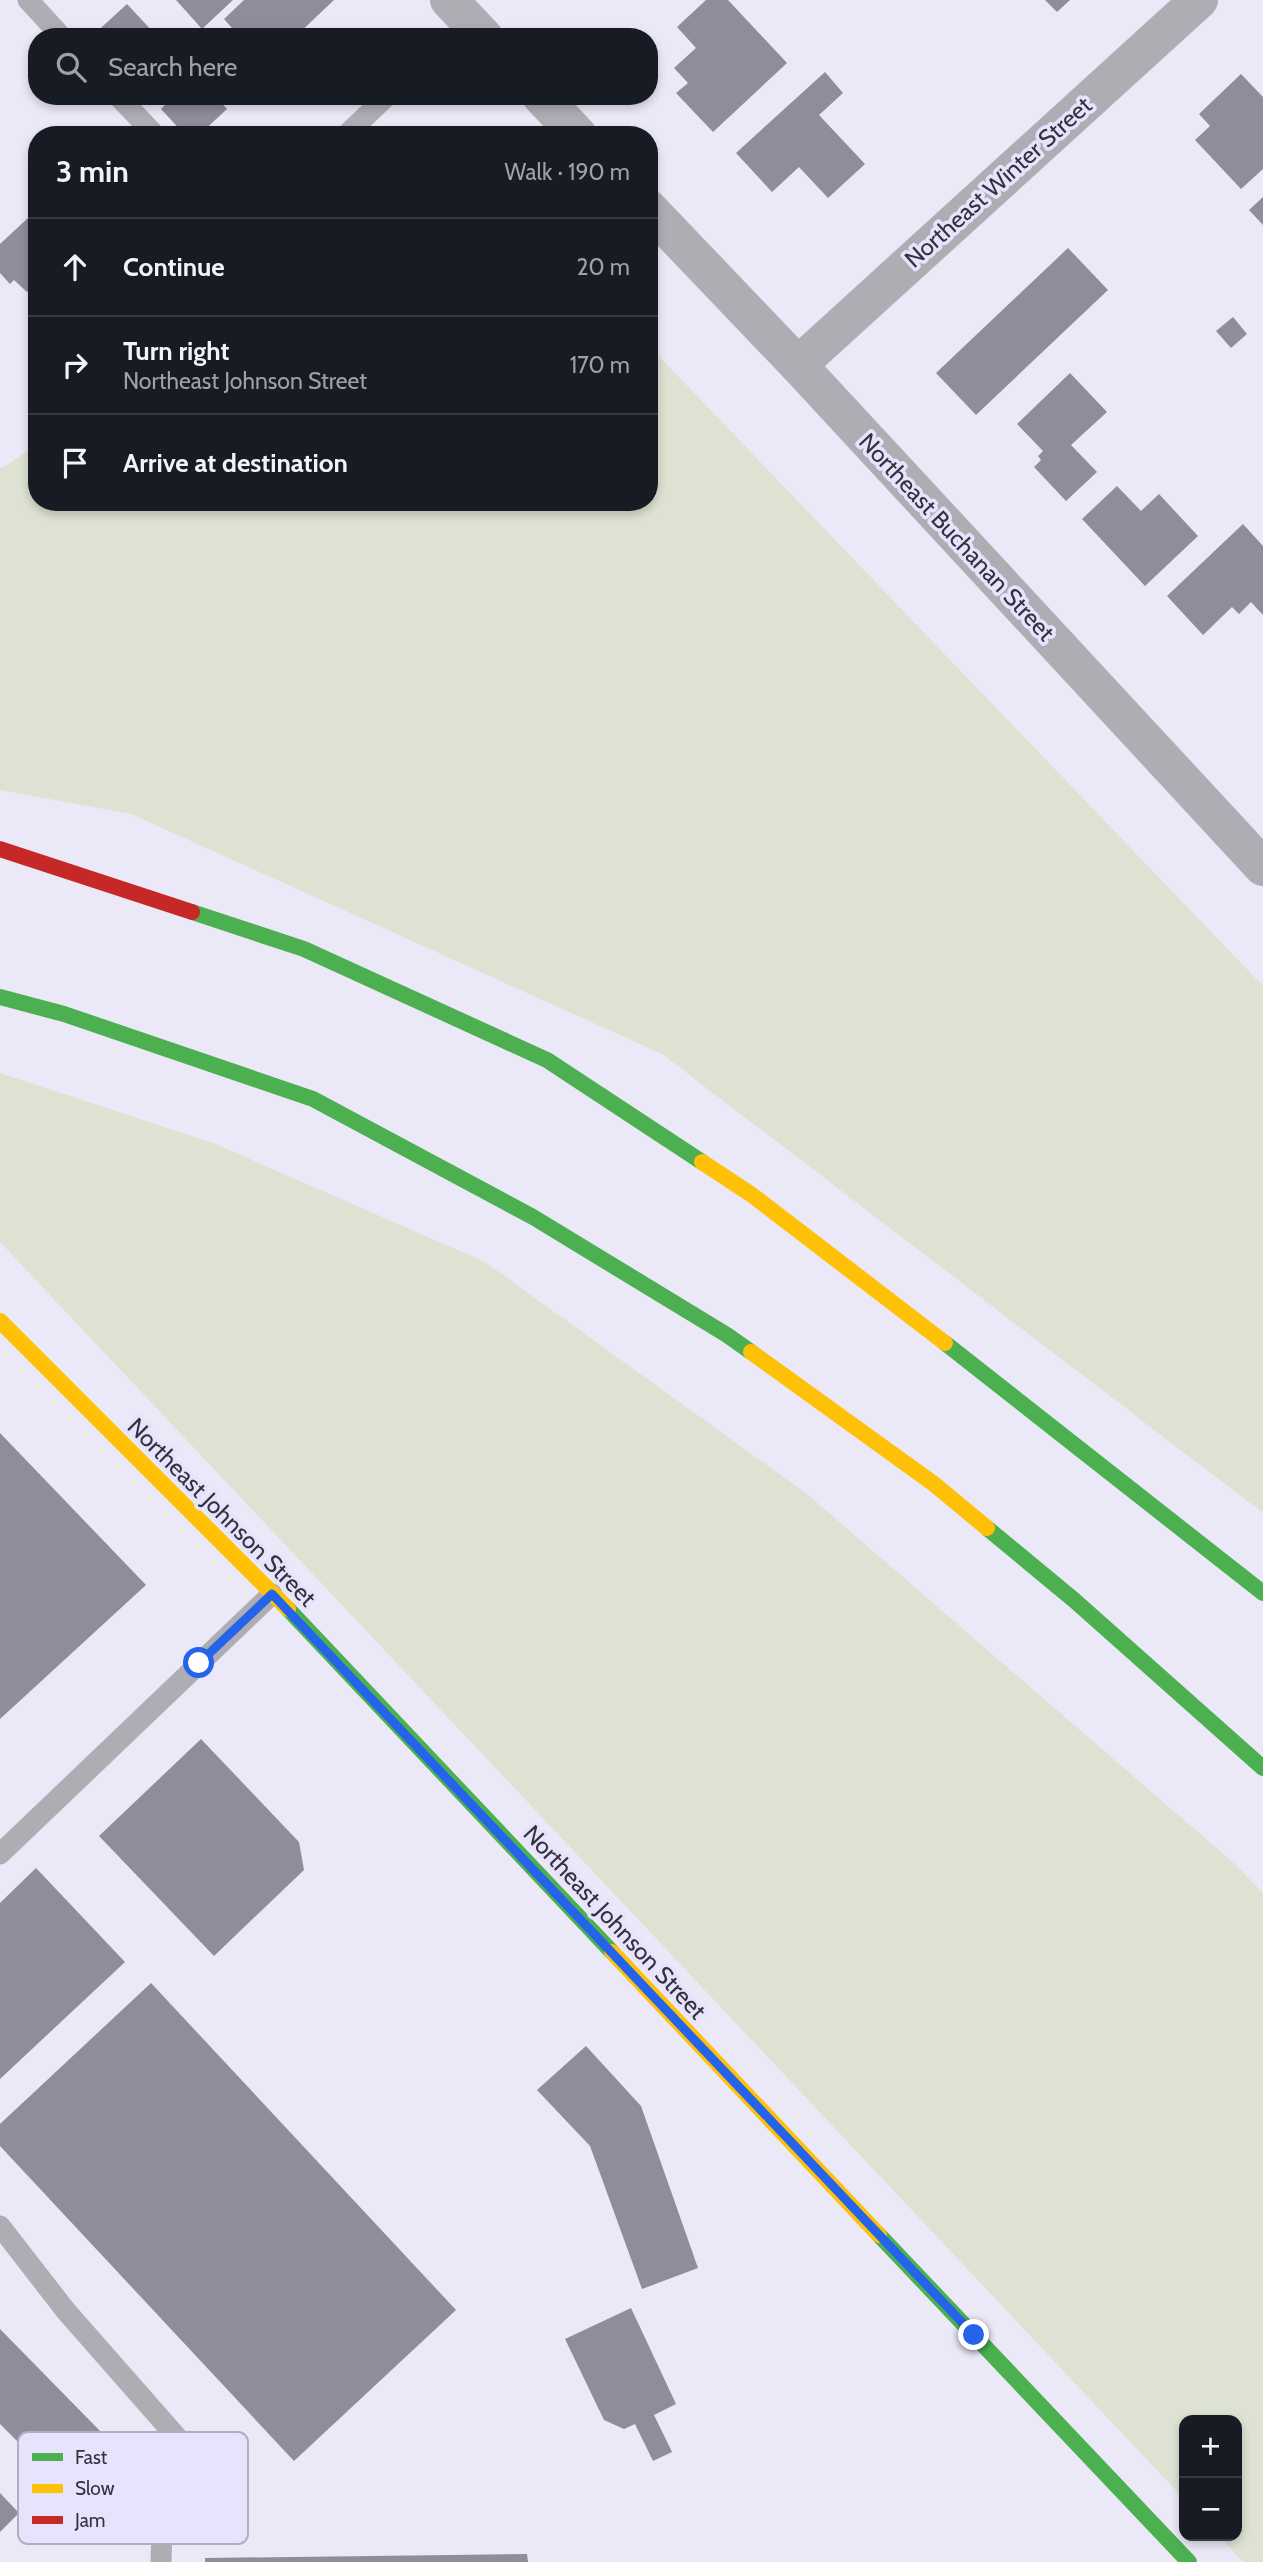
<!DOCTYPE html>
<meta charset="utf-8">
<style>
body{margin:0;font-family:Cabin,sans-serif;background:#242831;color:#f1f3f6}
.controls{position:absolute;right:21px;bottom:21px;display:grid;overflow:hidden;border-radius:14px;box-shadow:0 4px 10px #0003}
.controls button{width:63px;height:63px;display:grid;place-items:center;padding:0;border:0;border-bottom:2px solid #363941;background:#171b24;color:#f1f3f6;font:35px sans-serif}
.stop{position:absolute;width:21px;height:21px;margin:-16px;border:5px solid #2563eb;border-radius:50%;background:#fff}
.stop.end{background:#2563eb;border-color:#fff;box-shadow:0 2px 7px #0008}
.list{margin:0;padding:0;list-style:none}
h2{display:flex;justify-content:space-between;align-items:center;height:91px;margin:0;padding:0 28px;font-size:30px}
h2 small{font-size:23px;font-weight:400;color:#9ea1a6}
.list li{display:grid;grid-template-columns:46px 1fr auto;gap:21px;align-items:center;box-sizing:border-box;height:98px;padding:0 28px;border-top:2px solid #363941}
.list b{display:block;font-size:26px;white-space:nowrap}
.list p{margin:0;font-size:23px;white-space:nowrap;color:#9ea1a6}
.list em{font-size:23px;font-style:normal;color:#9ea1a6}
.icon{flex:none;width:38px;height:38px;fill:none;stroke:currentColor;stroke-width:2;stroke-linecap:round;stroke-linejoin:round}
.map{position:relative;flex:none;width:1263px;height:2562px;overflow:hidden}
.search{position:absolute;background:#171b24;box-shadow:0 4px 10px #0003;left:28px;top:28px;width:630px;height:77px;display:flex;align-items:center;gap:18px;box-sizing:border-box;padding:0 24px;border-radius:28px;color:#9ea1a6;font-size:26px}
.panel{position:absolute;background:#171b24;box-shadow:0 4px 10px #0003;left:28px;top:126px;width:630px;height:385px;border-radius:28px}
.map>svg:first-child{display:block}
.green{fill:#dee2d2}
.building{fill:#8f8c9b}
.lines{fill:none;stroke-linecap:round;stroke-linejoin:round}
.lane{stroke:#afadb4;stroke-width:21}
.street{stroke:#afadb4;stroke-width:38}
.fast{stroke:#4caf50;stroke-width:16}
.slow{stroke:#ffc107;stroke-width:16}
.jam{stroke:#c62828;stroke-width:16}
.route{stroke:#2563eb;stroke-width:9}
.labels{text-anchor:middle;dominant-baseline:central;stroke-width:7;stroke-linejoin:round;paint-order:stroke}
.street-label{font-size:24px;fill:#33313b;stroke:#e7e3fd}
.key{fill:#e7e3fd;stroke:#b1aec3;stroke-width:2}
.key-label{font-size:19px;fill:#33313b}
</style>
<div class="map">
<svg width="1263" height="2562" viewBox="0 0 1263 2562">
<rect width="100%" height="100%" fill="#ebe9f7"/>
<g class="green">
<path d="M649,346l614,640v527l-601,-459 -531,-240 -131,-24v-322l4,-1 33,-23v58h612z"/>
<path d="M0,1073l213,70 272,119 322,232 429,371 27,28v669h-20l-24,-26h18v-116h-53v79l-1184,-1257z"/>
</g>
<g class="building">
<path d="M176,0h57l-31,29z"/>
<path d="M244,0h90l-39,37h-55l-16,-18z"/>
<path d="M706,0h22l59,63 -74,69 -37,-39 12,-10 -14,-15 22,-20 -19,-21z"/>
<path d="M1045,0h25l-13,12z"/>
<path d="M127,4l28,30 -4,3h-60z"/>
<path d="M825,72l18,21 -24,22 46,49 -37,34 -29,-31 -27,25 -36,-39z"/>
<path d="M1241,74l22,23v72l-22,20 -46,-49 15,-14 -11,-12z"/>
<path d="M174,96h41l12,13 -28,26h-14l-24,-26z"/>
<path d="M1263,197v28l-14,-15z"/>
<path d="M28,218l9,9v56l-10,9 -13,-12 -4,4 -10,-11v-29z"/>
<path d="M1068,248l40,42 -132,125 -40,-42z"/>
<path d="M1233,317l14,17 -16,14 -15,-17z"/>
<path d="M1070,373l37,39 -36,33 26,27 -31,29 -32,-34 7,-7 -3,-4 5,-5 -26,-27z"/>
<path d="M1117,486l24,25 18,-17 39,42 -53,50 -63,-67z"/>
<path d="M1243,524l20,22v69l-12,-13 -12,12 -7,-7 -29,28 -36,-39z"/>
<path d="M0,1433l146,152 -146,134z"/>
<path d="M201,1739l98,103 5,28 -90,86 -115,-120z"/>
<path d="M36,1868l89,94 -125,117v-176z"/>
<path d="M151,1983l305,327 -162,151 -294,-315v-22z"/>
<path d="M586,2046l55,60 57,162 -56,21 -52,-143 -53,-56z"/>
<path d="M631,2308l45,96 -22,11 18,37 -19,9 -18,-37 -11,5 -20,-9 -39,-81z"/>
<path d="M0,2329l102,104 -47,46 -55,-55z"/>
<path d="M0,2493l19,20 -19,19z"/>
<path d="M527,2554l1,8h-323v-4z"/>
</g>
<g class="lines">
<g class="lane">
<path d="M28,0l34,37"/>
<path d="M118,96l37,39"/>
<path d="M346,135l41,-39"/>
<path d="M0,1854l272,-260"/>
<path d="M0,2226l66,85 123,140 -27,77 -1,34"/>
</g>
<g class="street">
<path d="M449,0l35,37"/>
<path d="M541,96l37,39"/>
<path d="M649,209l149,156 465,502"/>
<path d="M798,365l401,-365"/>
</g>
<g class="fast">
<path d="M192,912l112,37 243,111 155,102"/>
<path d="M0,997l64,17 249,85 220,118 194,118 24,17"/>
<path d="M945,1343l318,250"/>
<path d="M987,1528l87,72 189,168"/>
<path d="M288,1609l324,343"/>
<path d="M879,2235l310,327"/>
</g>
<g class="slow">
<path d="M702,1162l50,33 193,148"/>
<path d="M0,1321l288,288"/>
<path d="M751,1352l183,132 53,44"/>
<path d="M612,1952l267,283"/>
</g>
<path class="jam" d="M0,849l192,63"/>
</g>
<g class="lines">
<path class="route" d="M199,1663l73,-69 702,741"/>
</g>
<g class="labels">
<g class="street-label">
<text transform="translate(998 182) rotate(-42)">Northeast Winter Street</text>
<text transform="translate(957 537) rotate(47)">Northeast Buchanan Street</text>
<text transform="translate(222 1512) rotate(45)">Northeast Johnson Street</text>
<text transform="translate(615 1922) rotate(47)">Northeast Johnson Street</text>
</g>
</g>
<rect x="18" y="2432" width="230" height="112" rx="10" class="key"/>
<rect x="32" y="2453" width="31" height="8" fill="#4caf50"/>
<rect x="32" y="2484" width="31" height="9" fill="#ffc107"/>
<rect x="32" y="2516" width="31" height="8" fill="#c62828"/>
<g class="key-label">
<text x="75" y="2464">Fast</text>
<text x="75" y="2495">Slow</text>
<text x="75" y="2527">Jam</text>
</g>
</svg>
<div class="controls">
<button>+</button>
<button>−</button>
</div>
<div class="stop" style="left:199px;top:1663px"></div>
<div class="stop end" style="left:974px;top:2335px"></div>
<div class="search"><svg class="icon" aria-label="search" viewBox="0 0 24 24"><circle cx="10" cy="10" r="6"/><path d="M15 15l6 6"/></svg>Search here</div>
<section class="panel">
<h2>3 min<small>Walk · 190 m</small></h2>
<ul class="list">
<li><svg class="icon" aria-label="ahead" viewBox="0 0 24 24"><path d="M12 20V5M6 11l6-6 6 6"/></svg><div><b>Continue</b></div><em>20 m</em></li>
<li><svg class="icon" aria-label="right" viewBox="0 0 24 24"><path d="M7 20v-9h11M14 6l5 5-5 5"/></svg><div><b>Turn right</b><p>Northeast Johnson Street</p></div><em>170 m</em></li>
<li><svg class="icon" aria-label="arrive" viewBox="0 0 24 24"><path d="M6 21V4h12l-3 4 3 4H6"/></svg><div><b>Arrive at destination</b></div></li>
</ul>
</section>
</div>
